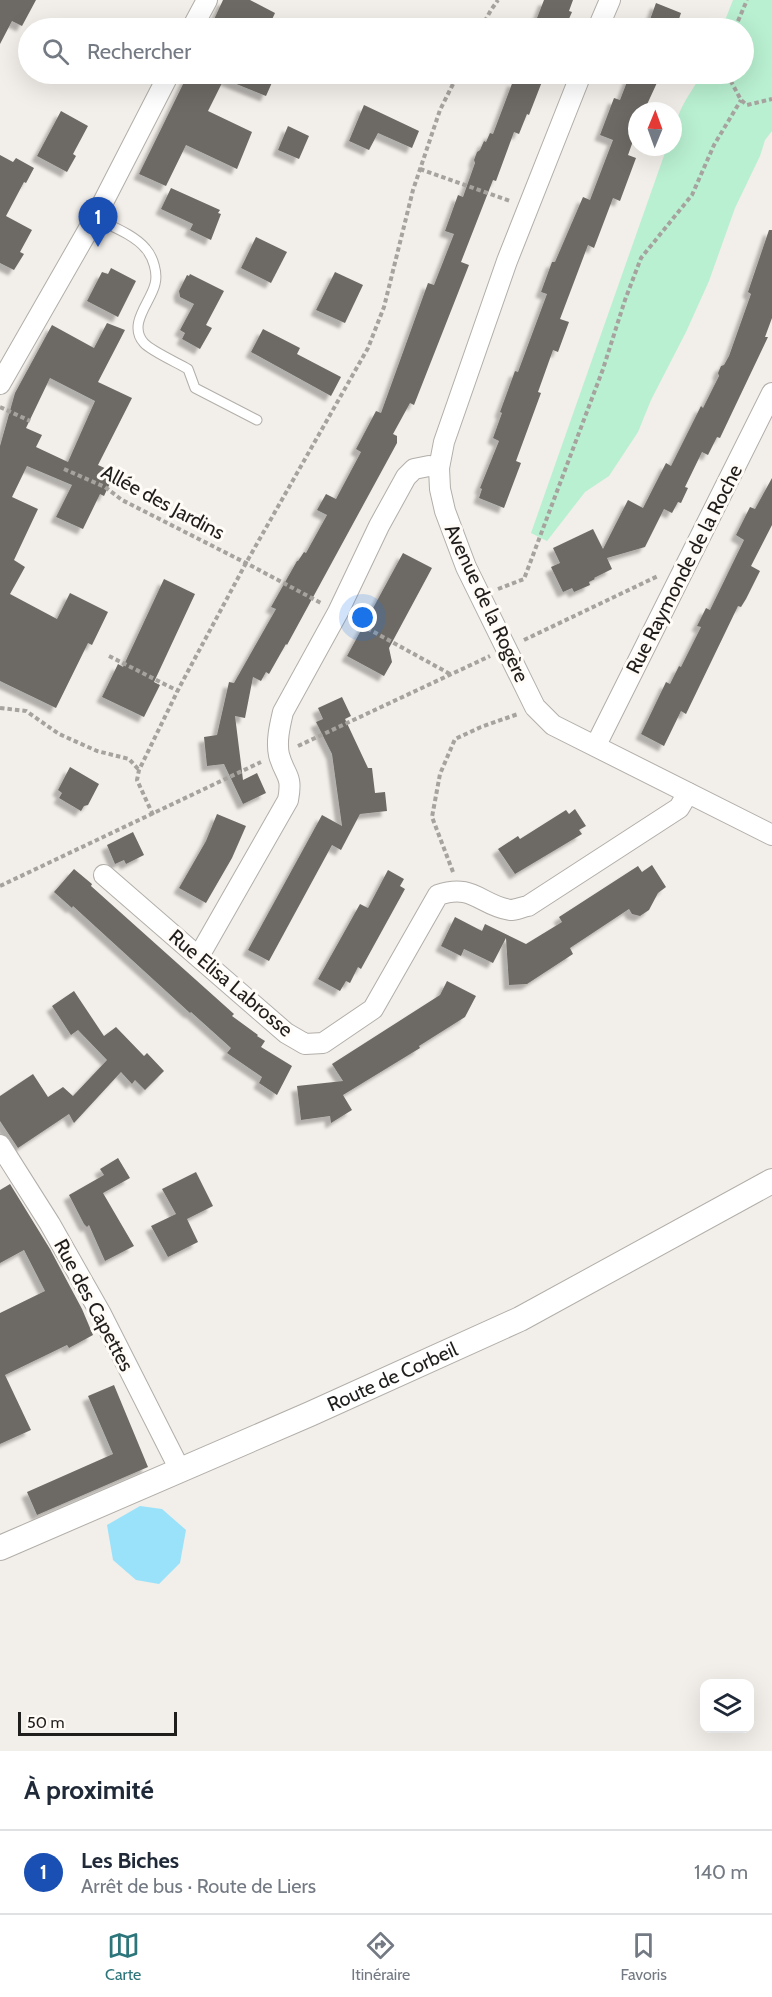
<!DOCTYPE html>
<html lang="fr">
<meta charset="utf-8">
<style>
body{margin:0;font-family:Cabin,sans-serif;background:#f2f2f3;color:#1f2937}
.controls{position:absolute;right:18px;bottom:18px;display:grid;overflow:hidden;border-radius:12px;box-shadow:0 6px 24px #0002}
.controls button{width:54px;height:54px;display:grid;place-items:center;padding:0;border:0;border-bottom:2px solid #e0e1e3;background:#fff;color:#1f2937;font:30px sans-serif}
.compass{position:absolute;left:628px;top:102px;width:54px;height:54px;border-radius:50%;background:#fff;box-shadow:0 6px 24px #0002;rotate:1deg}
.scale{position:absolute;left:18px;bottom:15px;width:159px;box-sizing:border-box;padding-left:6px;border:3px solid #201e1c;border-top:0;font-size:16px;line-height:21px;white-space:nowrap;color:#201e1c;-webkit-text-stroke:4px #fffbf7;paint-order:stroke}
.you{position:absolute;left:363px;top:618px;width:21px;height:21px;margin:-15px;border:4px solid #fff;border-radius:50%;background:#1a73e8;box-shadow:0 0 0 9px #1a73e833}
.badge{display:grid;place-items:center;width:39px;height:39px;border-radius:50%;background:#2c767b;color:#fff;font-size:20px;font-weight:700}
.pin{position:absolute;translate:-50% -50px;filter:drop-shadow(0 2px 3px #0008)}
.pin::after{content:'';position:absolute;top:32px;width:21px;height:18px;background:inherit;clip-path:polygon(0 0,100% 0,50% 100%)}
.list{margin:0;padding:0;list-style:none}
h2{display:flex;justify-content:space-between;align-items:center;height:78px;margin:0;padding:0 24px;font-size:26px}
h2 small{font-size:20px;font-weight:400;color:#747a83}
.list li{display:grid;grid-template-columns:39px 1fr auto;gap:18px;align-items:center;box-sizing:border-box;height:84px;padding:0 24px;border-top:2px solid #e0e1e3}
.list b{display:block;font-size:22px;white-space:nowrap}
.list p{margin:0;font-size:20px;white-space:nowrap;color:#747a83}
.list em{font-size:20px;font-style:normal;color:#747a83}
.icon{flex:none;width:33px;height:33px;fill:none;stroke:currentColor;stroke-width:2;stroke-linecap:round;stroke-linejoin:round}
.map{position:relative;flex:none;width:772px;height:1751px;overflow:hidden}
.search{position:absolute;background:#fff;box-shadow:0 6px 24px #0002;left:18px;right:18px;top:18px;height:66px;display:flex;align-items:center;gap:15px;box-sizing:border-box;padding:0 21px;border-radius:33px;color:#747a83;font-size:22px}
.sheet{height:162px;background:#fff}
nav{display:flex;justify-content:space-around;align-items:center;box-sizing:border-box;height:84px;border-top:2px solid #e0e1e3;background:#fff;font-size:16px;color:#747a83}
nav a{display:grid;justify-items:center;gap:3px}
nav .on{color:#2c767b}
.map>svg:first-child{display:block}
.green{fill:#b9f0d1}
.water{fill:#9ae2fa}
.building{fill:#6d6a65;fill-rule:evenodd;filter:url(#shadow)}
.lines{fill:none;stroke-linecap:round;stroke-linejoin:round}
.service-casing{stroke:#b2aea9;stroke-width:11}
.minor-casing{stroke:#b2aea9;stroke-width:22}
.tertiary-casing{stroke:#b2aea9;stroke-width:26}
.path{stroke:#a6a39f;stroke-width:4;stroke-dasharray:4.5 3;stroke-linecap:butt}
.service{stroke:#fff;stroke-width:9}
.minor{stroke:#fff;stroke-width:20}
.tertiary{stroke:#fff;stroke-width:24}
.labels{text-anchor:middle;dominant-baseline:central;stroke-width:6;stroke-linejoin:round;paint-order:stroke}
.street-label{font-size:20px;fill:#201e1c;stroke:#fffbf7}
</style>
<div class="map">
<svg width="772" height="1751" viewBox="0 0 772 1751">
<defs>
<filter id="shadow"><feDropShadow dx="-5.5" dy="5.5" stdDeviation="1.5" flood-color="#0004"/></filter>
</defs>
<rect width="100%" height="100%" fill="#f2eee9"/>
<path class="green" d="M733,0h39v131l-7,9 -5,16 -25,52 -26,73 -23,51 -35,68 -13,32 -29,44 -24,16 -38,49 -16,-8 136,-386h6c0,-32 13,-47 29,-73h42v-46h-22z"/>
<path class="water" d="M140,1506l22,3 24,21 -6,33 -21,21 -23,-4 -23,-20 -6,-35z"/>
<g class="building">
<path d="M0,0h36l-14,26 -10,-5 -12,23z"/>
<path d="M223,0h27l25,13 -7,15h-58z"/>
<path d="M544,0h29l-4,11 3,1 -7,16 -28,-10z"/>
<path d="M656,3l25,10 -5,15h-29z"/>
<path d="M188,74h75l11,4 -8,18 -42,-17 -16,32 44,21 -15,37 -51,-24 -20,41 -27,-12z"/>
<path d="M521,74h24l-16,41 -2,-1 -8,20 -5,-2 -18,49 -3,-1 -32,82 8,3 -55,140 -4,-2 -17,31 4,2v7l-110,202 -1,-1 -17,30 -3,-2 -5,9 -8,-4 -8,41 -10,-2 8,64 14,-7 9,20 -23,11 -19,-40 -17,2 -3,-29 13,-2 12,-53 5,1 42,-74 -5,-2 26,-46h1l6,-9 2,1 21,-38 -10,-5 9,-16 10,5 25,-47 -5,-3 20,-38 5,2 47,-130 6,2 20,-51 -9,-3 13,-36 5,2 12,-34 -1,-3 3,-8 3,-2 4,-9 2,1 4,-9 3,1 20,-53 5,1z"/>
<path d="M630,74h31l-17,37h-7v19l-9,25 8,3 -16,43 -7,-3 -19,50 -6,-3 -28,74 9,3 -11,30 -5,-2 -15,42 3,1 -25,68 5,2 -17,45 -25,-10 3,-9 -2,-1 19,-47 -6,-3 9,-25 -2,-1 15,-41 3,1 29,-78 -6,-2 11,-30h3l28,-65 7,3 23,-60 -13,-5 14,-37 6,2z"/>
<path d="M364,105l55,26 -7,17 -34,-15 -9,17 -20,-9z"/>
<path d="M61,111l27,15 -15,28 3,2 -9,16 -30,-16z"/>
<path d="M288,126l21,10 -10,23 -21,-9z"/>
<path d="M0,155l13,7 3,-4 18,10 -8,15 -2,-1 -18,34 26,14 -12,22 4,2 -10,16 -14,-7z"/>
<path d="M171,188l49,22 -2,3 3,1 -10,26 -21,-10 3,-6 -32,-15z"/>
<path d="M769,230h3v88l-7,19h3l-48,101 -3,-1 -9,18 -6,-3 -17,35 3,1 -7,15 -3,-1 -6,11 -8,-4 -19,38 -38,11 5,11 -18,9 1,1 -6,3 1,3 -16,7 -2,-4 -9,4 -12,-25 9,-4 -7,-15 40,-19 10,20 25,-49 15,8 23,-45 5,3 30,-60 2,2 16,-32 -1,-3 3,-7 3,-1 5,-9 22,-62 -3,-2z"/>
<path d="M256,237l31,15 -16,31 -30,-15z"/>
<path d="M111,268l25,13 -18,36 -31,-16 15,-29 6,2z"/>
<path d="M335,272l28,13 -18,38 -29,-13z"/>
<path d="M190,274l34,17 -18,34 6,3 -12,21 -18,-10 3,-6 -5,-3 14,-26 -14,-7 -1,-6 8,-16 2,1z"/>
<path d="M107,323l18,7 -27,52 34,16 -34,67 13,6 -3,7 3,3 -7,15 -4,-2 -17,35 -27,-12 16,-32 -45,-19 -15,31 26,12 -24,51 11,7 -15,27 47,25 13,-26 38,19 -16,33 -4,-2 -32,65 -56,-27v-235l15,-53 37,-68 42,23zM50,378l45,23 -27,61 -32,-15 6,-12 -16,-7z"/>
<path d="M263,329l37,19 -3,6 44,23 -10,19 -80,-44z"/>
<path d="M772,478v47l-21,41 9,5 -14,28 -5,8 -3,-1 -52,108 -5,-3 -17,35 -23,-12 25,-52 4,2 9,-18 2,1 20,-40 -4,-1 9,-18 4,2 34,-70 -8,-5 14,-28 5,2z"/>
<path d="M403,553l29,15 -43,80 3,14 -8,14 -37,-20z"/>
<path d="M164,579l31,15 -41,88 6,3 -16,32 -42,-20 16,-33 5,3z"/>
<path d="M342,697l9,19 -6,3 23,49h4l3,25 10,-1 2,19 -27,3 -19,36 -9,-5 -63,116 -21,-11 74,-135 20,11 -10,-72 -16,-32 7,-3 -5,-11z"/>
<path d="M70,767l29,17 -11,21 -4,1 -3,5 -22,-13 3,-5 -4,-3z"/>
<path d="M575,809l11,17 -7,4 3,4 -67,40 -17,-25 20,-13 2,3 46,-29 3,4z"/>
<path d="M217,814l29,12 -14,32 -26,45 -27,-15 27,-47z"/>
<path d="M133,832l11,23 -18,9 -2,-4 -9,4 -8,-19z"/>
<path d="M652,865l14,22 -8,6 -9,17 -9,6 -8,-2 -3,-5 -59,39 3,6 -46,30 -18,1 -3,-47 -13,25 -29,-14 -3,7 -20,-10 14,-29 27,14 3,-7 41,20 36,-22 -3,-5 79,-51 4,6z"/>
<path d="M74,869l18,15 -1,2 143,128 -2,2 26,19 -1,1 8,5 -4,6 31,19 -15,29 -18,-12 3,-6 -35,-24 4,-5 -40,-36 -1,1 -117,-107 -1,2 -18,-16z"/>
<path d="M388,870l16,9 -4,7 5,3 -44,80 -3,-2 -8,16 -4,-2 -6,10 -22,-12 42,-75 8,4z"/>
<path d="M447,981l29,15 -11,21 -46,29 1,2 -77,47 9,15 -21,13 -1,-7 -29,4 -4,-34 46,-5 -11,-17 108,-69z"/>
<path d="M74,991l30,45 12,-9 28,29 3,-3 17,18 -19,19 -10,-10 -3,4 -11,-12 -47,51 -5,-9 -51,34 -18,-27v-25l33,-22 15,23 15,-10 10,9 34,-36 -29,-30 -7,5 -19,-29z"/>
<path d="M118,1158l12,20 -27,15 31,53 -29,15 -16,-36 -2,2 -3,-3 -15,-29 35,-20 -4,-6z"/>
<path d="M196,1172l17,34 -26,13 11,23 -30,15 -17,-31 25,-12 -14,-25z"/>
<path d="M10,1184l40,65 32,60 11,26 -24,13 -2,-3 -62,30 26,55 -31,14v-131l45,-22 -21,-41 -24,13v-73z"/>
<path d="M114,1385l34,82 -111,48 -10,-23 86,-38 -25,-58z"/>
</g>
<g class="lines">
<g class="service-casing">
<path id="service" d="M95,218c16,8 40,17 51,31 7,8 12,24 9,35 -4,18 -28,40 -11,59 7,8 34,20 44,26l7,19 62,32"/>
</g>
<g class="minor-casing">
<g id="minor">
<path d="M192,28l15,-28"/>
<path d="M598,28l12,-28"/>
<path d="M581,74l-74,187 -63,181 -5,26 1,21 5,22 21,56 69,140 18,18 219,110"/>
<path d="M0,384l95,-166 74,-144"/>
<path d="M596,745l176,-352"/>
<path d="M104,875l182,158 19,11 18,-1 50,-34 65,-114c35,-12 42,10 72,15 6,0 12,-3 18,-4l151,-98 9,-15"/>
<path d="M199,956l89,-156c5,-26 -3,-23 -9,-45 -3,-14 1,-30 4,-43l55,-100 41,-86 27,-49 8,-8 15,-3 10,2"/>
<path d="M0,1145l50,79 51,90 79,156"/>
</g>
</g>
<g class="tertiary-casing">
<g id="tertiary">
<path id="s1" d="M0,1548l310,-134 210,-95 252,-138"/>
</g>
</g>
<g class="path">
<path d="M481,28l10,-18 7,-10"/>
<path d="M735,28l12,-28"/>
<path d="M727,74l14,26 6,5 25,-6"/>
<path d="M420,169l90,32"/>
<path d="M0,407l30,14"/>
<path d="M64,469l41,18 17,13 124,63 75,40"/>
<path d="M498,589l26,-10 79,-210 22,-69 16,-42 51,-63 22,-50 27,-45"/>
<path d="M354,621l96,53"/>
<path d="M524,640l134,-64"/>
<path d="M109,656l69,35"/>
<path d="M0,708l26,3 33,23 38,17 32,8 10,11"/>
<path d="M298,746l192,-90"/>
<path d="M153,815l-16,-35 2,-10 40,-82 67,-125 122,-215 16,-41 29,-117 27,-80 18,-36"/>
<path d="M453,872l-21,-55 8,-43 15,-35 26,-12 37,-13"/>
<path d="M0,886l261,-124"/>
</g>
<use href="#service" class="service"/>
<use href="#minor" class="minor"/>
<use href="#tertiary" class="tertiary"/>
</g>
<g class="labels">
<g class="street-label">
<text transform="translate(163 502) rotate(28)">Allée des Jardins</text>
<text transform="translate(684 569) rotate(-63)">Rue Raymonde de la Roche</text>
<text transform="translate(487 603) rotate(65)">Avenue de la Rogère</text>
<text transform="translate(231 983) rotate(40)">Rue Elisa Labrosse</text>
<text transform="translate(94 1305) rotate(62)">Rue des Capettes</text>
<text stroke="none"><textPath href="#s1" startOffset="428">Route de Corbeil</textPath></text>
</g>
</g>
</svg>
<div class="controls">
<button><svg class="icon" aria-label="layers" viewBox="0 0 24 24"><path d="M12 4l9 5-9 5-9-5zM3 14l9 5 9-5"/></svg></button>
</div>
<svg class="compass" viewBox="-18 -18 36 36"><path d="M0-13l5 13h-10z" fill="#e53935"/><path d="M0 13l5-13h-10z" fill="#747a83"/></svg>
<div class="scale">50 m</div>
<div class="you"></div>
<div class="pin badge" style="left:98px;top:247px;background:#1a4fb4">1</div>
<div class="search"><svg class="icon" aria-label="search" viewBox="0 0 24 24"><circle cx="10" cy="10" r="6"/><path d="M15 15l6 6"/></svg>Rechercher</div>
</div>
<section class="sheet">
<h2>À proximité<small></small></h2>
<ul class="list">
<li><span class="badge" style="background:#1a4fb4">1</span><div><b>Les Biches</b><p>Arrêt de bus · Route de Liers</p></div><em>140 m</em></li>
</ul>
</section>
<nav>
<a class="on"><svg class="icon" aria-label="map" viewBox="0 0 24 24"><path d="M3 6l6-2 6 2 6-2v14l-6 2-6-2-6 2zM9 4v14M15 6v14"/></svg>Carte</a>
<a><svg class="icon" aria-label="directions" viewBox="0 0 24 24"><path d="M12 3l9 9-9 9-9-9zM9 14v-3h6M13 9l2 2-2 2"/></svg>Itinéraire</a>
<a><svg class="icon" aria-label="saved" viewBox="0 0 24 24"><path d="M7 4h10v16l-5-4-5 4z"/></svg>Favoris</a>
</nav>
